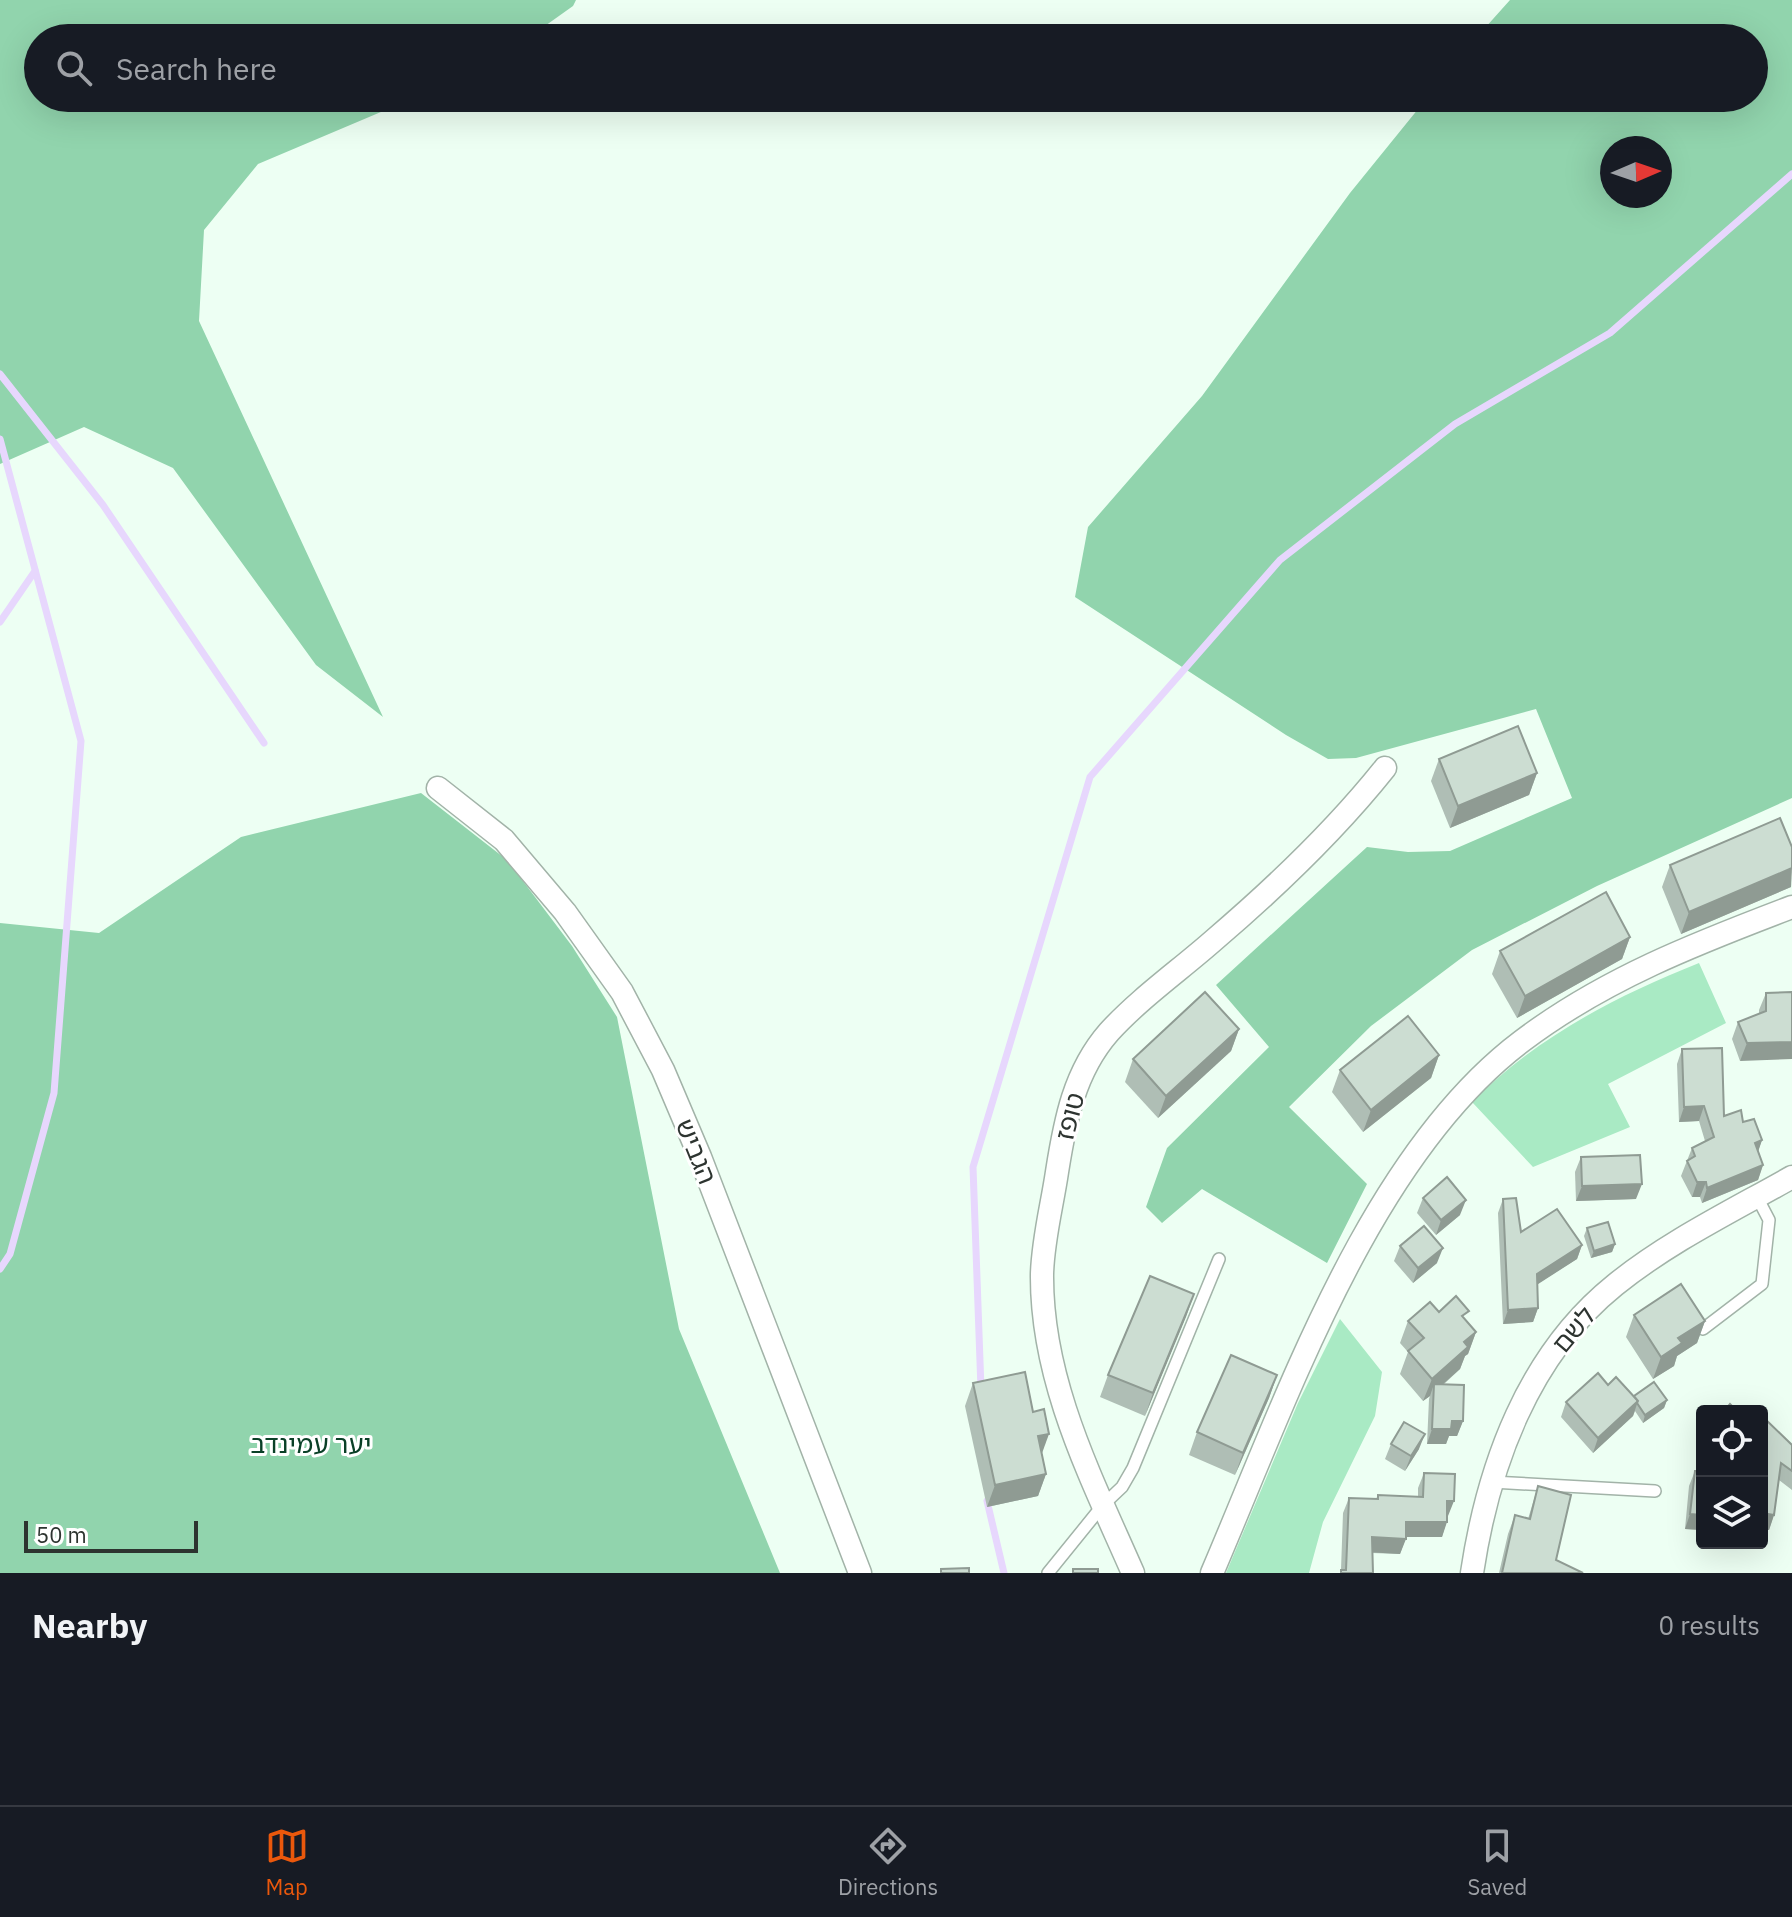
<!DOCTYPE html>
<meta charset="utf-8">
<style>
body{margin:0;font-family:"IBM Plex Sans","Noto Sans Hebrew",sans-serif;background:#20242c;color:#f1f3f6}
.controls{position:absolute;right:24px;bottom:24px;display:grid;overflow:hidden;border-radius:8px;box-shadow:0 8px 32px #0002}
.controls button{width:72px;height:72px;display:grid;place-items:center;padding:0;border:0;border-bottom:2px solid #363941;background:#171b24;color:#f1f3f6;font:40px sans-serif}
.compass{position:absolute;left:1600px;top:136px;width:72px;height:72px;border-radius:50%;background:#171b24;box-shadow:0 8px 32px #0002;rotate:88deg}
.scale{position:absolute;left:24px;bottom:20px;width:174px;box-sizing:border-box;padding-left:8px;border:4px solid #2d3430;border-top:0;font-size:22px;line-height:28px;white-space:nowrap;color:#2d3430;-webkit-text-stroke:6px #fff;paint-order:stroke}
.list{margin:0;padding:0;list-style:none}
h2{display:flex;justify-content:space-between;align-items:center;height:104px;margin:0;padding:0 32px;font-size:34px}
h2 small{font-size:26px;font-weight:400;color:#9ea1a6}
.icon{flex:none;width:44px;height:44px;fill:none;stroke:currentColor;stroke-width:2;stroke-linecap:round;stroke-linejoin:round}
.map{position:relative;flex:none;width:1792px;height:1573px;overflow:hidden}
.search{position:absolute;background:#171b24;box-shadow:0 8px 32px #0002;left:24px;right:24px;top:24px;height:88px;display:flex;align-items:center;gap:20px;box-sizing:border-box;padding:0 28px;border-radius:44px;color:#9ea1a6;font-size:30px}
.sheet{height:232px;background:#171b24}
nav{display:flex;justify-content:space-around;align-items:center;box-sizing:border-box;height:112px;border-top:2px solid #363941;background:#171b24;font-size:22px;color:#9ea1a6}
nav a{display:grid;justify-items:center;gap:4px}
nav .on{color:#ea580c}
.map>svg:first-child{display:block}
.green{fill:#a9eac4}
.forest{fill:#91d4ad;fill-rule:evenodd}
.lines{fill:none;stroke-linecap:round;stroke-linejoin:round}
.stream{stroke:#e7d7fd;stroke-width:7}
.service-casing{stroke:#a2b3a8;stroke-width:14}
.minor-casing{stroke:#a2b3a8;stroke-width:25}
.service{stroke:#fff;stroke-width:11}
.minor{stroke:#fff;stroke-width:22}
.wall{fill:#afbeb5}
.shaded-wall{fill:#8f9b93}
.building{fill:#ccddd2;stroke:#8f9b93;stroke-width:2}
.labels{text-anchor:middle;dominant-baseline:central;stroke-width:6;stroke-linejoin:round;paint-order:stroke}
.street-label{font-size:26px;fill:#2d3430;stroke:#fff}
.park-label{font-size:26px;fill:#0a4027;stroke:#fff}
</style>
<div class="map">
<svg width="1792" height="1573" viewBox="0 0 1792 1573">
<rect width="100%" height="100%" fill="#edfff3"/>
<g class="green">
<path d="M1699,963l27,60 -118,61 22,43 -97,40 -61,-65c65,-65 142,-105 227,-139z"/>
<path d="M1340,1319l42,53 -7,44 -52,106 -14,51h-83l72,-170z"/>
</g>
<g class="forest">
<path d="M0,0h576l-3,6 -45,32h-490v60h376l-156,66 -54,66 -5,91 184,396 -67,-52 -143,-197 -89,-41 -84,37z"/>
<path d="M1510,0h282v798l-195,88 -125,64 -101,76 -82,81 78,77 -40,79 -125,-74 -40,34 -16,-16 21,-59 102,-101 -53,-62 151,-138 41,5 42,-1 122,-53 -36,-89 -180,49 -28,1 -42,-24 -211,-138 13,-70 114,-131 148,-203 77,-95h327v-60h-278zM1660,148v48h-48v-48z"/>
<path d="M421,793l86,67 65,86 45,71 62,312 101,244h-780v-650l99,10 142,-96z"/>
</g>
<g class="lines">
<g class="stream">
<path d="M0,374l103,131 161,238"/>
<path d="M0,439l81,302 -27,352 -44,161 -10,15"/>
<path d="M0,622l35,-51"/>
<path d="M981,1389l-8,-222 117,-390 190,-217 175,-136 155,-91 182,-159"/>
<path d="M987,1501l17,72"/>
</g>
<g class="service-casing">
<g id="service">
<path d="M1703,1329l59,-45 7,-64 -12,-23"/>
<path d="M1492,1482l163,9"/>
<path d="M1048,1573l55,-68 19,-18 11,-19 86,-209"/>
</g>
</g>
<g class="minor-casing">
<g id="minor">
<path d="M438,788l66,52 61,72 57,80 41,78 37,87 160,416"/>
<path d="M1133,1573c-42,-96 -92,-192 -91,-299 1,-35 10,-68 15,-102 8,-51 17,-100 52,-140 31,-34 71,-62 105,-92 62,-53 120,-108 171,-172"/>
<path d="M1212,1573c74,-172 157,-417 310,-532 82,-62 175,-98 270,-134"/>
<path d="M1472,1573c16,-107 56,-218 143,-288 53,-43 117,-74 177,-108"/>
</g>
</g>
<use href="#service" class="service"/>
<use href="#minor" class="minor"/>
</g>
<g class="wall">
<path d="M1439,759l98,14 -8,22 -79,33 -19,-47z"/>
<path d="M1670,865l121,22 -110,47 -19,-47z"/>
<path d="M1630,937l-8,22 -105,59 -25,-44 8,-23z"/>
<path d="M1792,992l-52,69 -8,-22 6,-17 21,-8v-4l7,-17z"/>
<path d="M1239,1029l-8,22 -73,67 -33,-36 8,-23z"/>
<path d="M1682,1049l42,67 19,6 19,18 -4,11 5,14 -5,15 -56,23 -2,-6h-8l-11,-21 11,-28 13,-7 -6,-20 -20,1 -2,-58z"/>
<path d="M1439,1055l-8,23 -68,54 -31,-40 8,-22z"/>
<path d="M1581,1157l55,42 -60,2 -1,-29z"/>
<path d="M1423,1198l37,17 -24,20 -19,-22z"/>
<path d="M1503,1199l18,33 61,13 -5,14 -40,25 1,24 -5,14 -30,2 -5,-111z"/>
<path d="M1587,1228l28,16 -3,8 -21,6 -7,-22z"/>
<path d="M1400,1246l37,17 -24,20 -19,-22z"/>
<path d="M1194,1294l-49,122 -45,-19 8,-22z"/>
<path d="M1439,1312l27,8 10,12 -8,22 -3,2 -5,13 -17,16 20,36 -6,15h-8l-3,8h-19l2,-45 1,-3 -7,5 -23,-27 8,-22 -8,-9 8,-22z"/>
<path d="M1634,1315l71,6 -8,22 -20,13 -3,10 -21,13 -27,-42z"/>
<path d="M1277,1375l-8,23 -34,77 -46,-20 8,-23z"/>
<path d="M973,1383l69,71 4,20 -8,22 -51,11 -22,-101z"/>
<path d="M1608,1385l26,11 33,4 -3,8 -21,15 -8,-12 -2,5 -40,37 -32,-36 5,-15z"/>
<path d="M1762,1416l30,29v45l-13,-10 -5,35 -5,15 -7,-1z"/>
<path d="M1391,1444l28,5 -14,22 -20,-12z"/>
<path d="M1695,1471l7,59 -17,-1 4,-43z"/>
<path d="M1424,1473l24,43 -6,21h-36l-6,17 -28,-1 1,20h-33l1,-3 2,-57 6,-15 27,1 2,-4 40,2v-9z"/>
<path d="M1538,1486l18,74 27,13h-84l9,-39 7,-19 13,4z"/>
</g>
<g class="shaded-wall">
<path d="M1537,773l-8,22 -79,33 8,-22z"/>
<path d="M1792,868l-1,19 -110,47 8,-22z"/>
<path d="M1630,937l-8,22 -105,59 8,-22z"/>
<path d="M1239,1029l-8,22 -73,67 8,-22z"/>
<path d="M1792,1042v17l-52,2 7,-18z"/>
<path d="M1439,1055l-8,23 -68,54 8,-22z"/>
<path d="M1704,1106l-5,15 -20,1 5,-15z"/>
<path d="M1762,1140l-5,15 -2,-12z"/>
<path d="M1763,1165l-5,15 -56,23 5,-15z"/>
<path d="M1697,1182h9l-6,15h-8z"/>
<path d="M1642,1184l-6,15 -60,2 6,-15z"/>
<path d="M1466,1200l-6,15 -24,20 5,-15z"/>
<path d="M1615,1244l-3,8 -21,6 3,-7z"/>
<path d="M1582,1245l-5,14 -45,29 5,-14z"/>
<path d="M1443,1248l-6,15 -24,20 5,-15z"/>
<path d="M1194,1294l-8,23 -41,99 8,-23z"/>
<path d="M1538,1308l-5,14 -30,2 5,-14z"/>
<path d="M1705,1321l-8,22 -20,13 -3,10 -21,13 8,-22 17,-19z"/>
<path d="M1476,1332l-8,22 -3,2 -5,13 -26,23v-8l-4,12 -7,5 9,-22 32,-37z"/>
<path d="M1277,1375l-8,23 -34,77 8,-22z"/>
<path d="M1667,1400l-3,8 -21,15 2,-8z"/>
<path d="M1638,1401l-5,15 -40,37 5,-15z"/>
<path d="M1452,1421h11l-6,15h-8l-3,8h-19l5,-15z"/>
<path d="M1049,1434l-8,22 -3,-20z"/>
<path d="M1425,1434l-6,15 -14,22 6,-15z"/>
<path d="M1046,1474l-8,22 -51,11 8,-22z"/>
<path d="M1447,1501h7l-6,15h-6z"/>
<path d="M1762,1513l12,2 -5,15 -7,-1z"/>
<path d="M1690,1514l12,1v15l-17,-1z"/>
<path d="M1406,1522h41l-5,15h-41z"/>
<path d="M1372,1537l34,2 -6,15 -34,-2z"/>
</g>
<g class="building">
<path d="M1518,726l19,47 -79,33 -19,-47z"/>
<path d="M1780,818l12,29v21l-103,44 -19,-47z"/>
<path d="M1606,892l24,45 -105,59 -25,-45z"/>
<path d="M1205,992l34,37 -73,67 -33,-37z"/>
<path d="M1792,992v50l-45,1 -9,-21 28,-11v-18z"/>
<path d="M1408,1016l31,39 -68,55 -31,-40z"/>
<path d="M1722,1048l2,68 17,-6 2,12 11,-3 8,21 -7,3 8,22 -56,23 -1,-6h-9l-10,-21 8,-5 -3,-8 22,-11 -10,-31 -20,1 -2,-58z"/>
<path d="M1640,1155l2,29 -60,2 -1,-29z"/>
<path d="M1447,1177l19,23 -25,20 -18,-22z"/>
<path d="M1516,1198l5,34 36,-23 25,36 -45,29 1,34 -30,2 -5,-111z"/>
<path d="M1608,1222l7,22 -21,7 -7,-23z"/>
<path d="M1424,1226l19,22 -25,20 -18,-22z"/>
<path d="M1150,1276l44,18 -41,99 -45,-18z"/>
<path d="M1681,1284l24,37 -27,17 4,5 -21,14 -27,-42z"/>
<path d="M1456,1296l13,15 -7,5 14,16 -12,10 4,5 -36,32 -24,-28 16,-13 -16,-17 22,-19 9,10z"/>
<path d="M1231,1355l46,20 -34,78 -46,-21z"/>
<path d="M1025,1372l8,40 11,-3 5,25 -11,2 8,38 -51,11 -22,-102z"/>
<path d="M1598,1373l10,12 8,-8 22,24 -40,37 -32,-36z"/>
<path d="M1654,1382l13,18 -22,15 -8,-12 1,-2 -4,-5z"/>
<path d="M1434,1384l30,1 -1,36h-11l-1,8h-19z"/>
<path d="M1730,1404l7,7h-13z"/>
<path d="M1762,1416l30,29v26l-11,-8 -7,52 -12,-2z"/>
<path d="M1404,1422l21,12 -14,22 -20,-12z"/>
<path d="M1695,1471h7v44l-12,-1z"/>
<path d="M1424,1473l31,1 -1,27h-7v21h-41v17l-34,-2 1,36h-32v-3h5l3,-72 29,1v-4l45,2z"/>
<path d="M1538,1486l33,9 -15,65 27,13h-81l13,-58 15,4z"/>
<path d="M969,1568v5h-28v-4z"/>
<rect x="1073" y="1569" width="25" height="4"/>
</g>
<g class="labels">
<g class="street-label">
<text transform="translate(1069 1116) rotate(-75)">טופז</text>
<text transform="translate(697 1151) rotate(68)">הגביש</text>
<text transform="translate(1573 1329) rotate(-50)">לשם</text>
</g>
<g class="park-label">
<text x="311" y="1443">יער עמינדב</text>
</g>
</g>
</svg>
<div class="controls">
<button><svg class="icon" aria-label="locate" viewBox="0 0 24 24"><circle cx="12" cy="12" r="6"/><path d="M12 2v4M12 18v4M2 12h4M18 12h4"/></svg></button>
<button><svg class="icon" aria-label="layers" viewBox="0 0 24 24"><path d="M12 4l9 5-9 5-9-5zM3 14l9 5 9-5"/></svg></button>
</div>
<svg class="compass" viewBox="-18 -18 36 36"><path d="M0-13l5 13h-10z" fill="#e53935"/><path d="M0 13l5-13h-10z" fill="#9ea1a6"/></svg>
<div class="scale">50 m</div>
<div class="search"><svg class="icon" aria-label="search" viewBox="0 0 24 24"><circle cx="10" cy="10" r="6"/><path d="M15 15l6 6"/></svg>Search here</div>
</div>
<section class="sheet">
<h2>Nearby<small>0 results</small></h2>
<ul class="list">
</ul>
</section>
<nav>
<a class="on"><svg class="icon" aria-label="map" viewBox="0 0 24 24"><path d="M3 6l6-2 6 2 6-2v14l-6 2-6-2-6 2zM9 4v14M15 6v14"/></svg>Map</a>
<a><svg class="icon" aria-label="directions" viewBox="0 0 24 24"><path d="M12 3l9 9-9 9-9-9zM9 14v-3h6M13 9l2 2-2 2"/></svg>Directions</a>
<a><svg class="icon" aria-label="saved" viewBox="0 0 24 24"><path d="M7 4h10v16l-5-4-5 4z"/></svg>Saved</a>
</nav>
